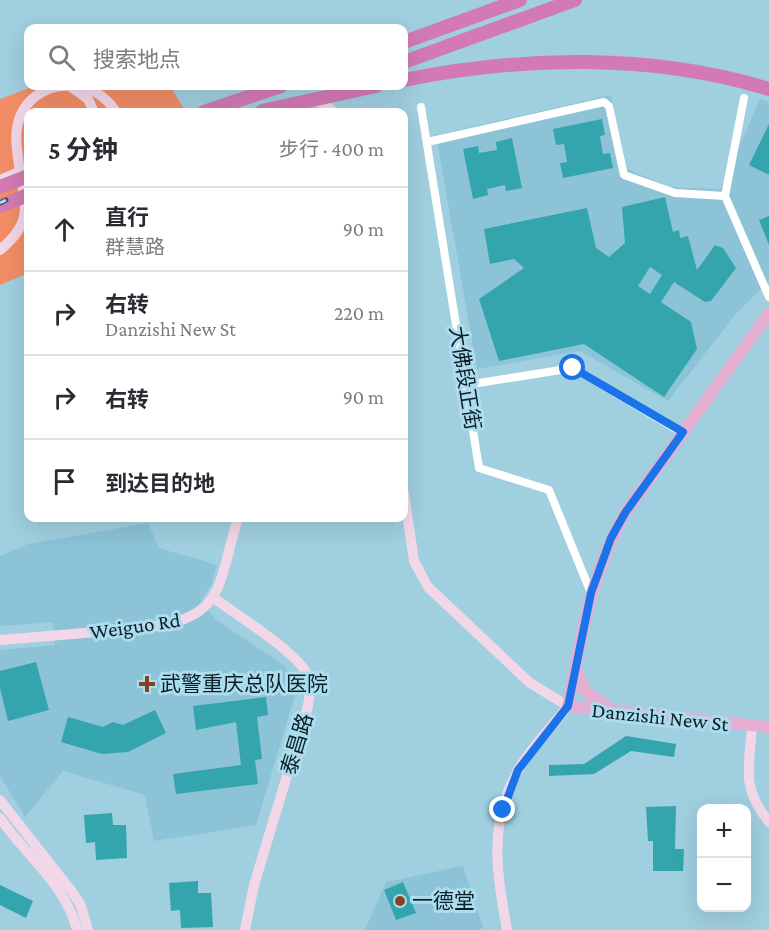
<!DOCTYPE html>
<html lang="zh">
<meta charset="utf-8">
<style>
body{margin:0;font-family:"Crimson Pro","Noto Sans SC",serif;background:#f7f7f7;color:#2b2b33}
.controls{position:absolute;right:18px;bottom:18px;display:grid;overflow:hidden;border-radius:12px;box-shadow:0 6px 24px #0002}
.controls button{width:54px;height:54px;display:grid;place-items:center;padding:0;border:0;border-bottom:2px solid #e1e1e2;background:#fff;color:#2b2b33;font:30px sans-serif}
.stop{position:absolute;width:18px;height:18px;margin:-14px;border:4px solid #1a73e8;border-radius:50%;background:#fff}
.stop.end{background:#1a73e8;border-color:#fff;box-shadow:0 2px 6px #0008}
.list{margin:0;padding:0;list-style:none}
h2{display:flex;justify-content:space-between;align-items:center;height:78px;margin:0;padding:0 24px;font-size:26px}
h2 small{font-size:20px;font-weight:400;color:#7c7c81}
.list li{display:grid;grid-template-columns:39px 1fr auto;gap:18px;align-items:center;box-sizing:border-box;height:84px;padding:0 24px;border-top:2px solid #e1e1e2}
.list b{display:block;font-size:22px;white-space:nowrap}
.list p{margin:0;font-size:20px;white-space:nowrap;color:#7c7c81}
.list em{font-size:20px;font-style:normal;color:#7c7c81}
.icon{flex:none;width:33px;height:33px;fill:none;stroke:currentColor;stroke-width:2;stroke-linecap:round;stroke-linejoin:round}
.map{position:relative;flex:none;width:769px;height:930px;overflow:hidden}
.search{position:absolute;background:#fff;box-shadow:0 6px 24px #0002;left:24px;top:24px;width:384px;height:66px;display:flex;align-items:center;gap:15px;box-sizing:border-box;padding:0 21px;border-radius:12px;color:#7c7c81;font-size:22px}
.panel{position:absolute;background:#fff;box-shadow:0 6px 24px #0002;left:24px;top:108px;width:384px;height:414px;border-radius:12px}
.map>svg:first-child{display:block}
.built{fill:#8cc3d7}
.green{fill:#f28d65}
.building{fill:#34a5ad;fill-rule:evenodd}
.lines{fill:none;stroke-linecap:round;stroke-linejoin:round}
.street{stroke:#fff;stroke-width:8}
.secondary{stroke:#f2d7e8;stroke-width:10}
.primary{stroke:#e5afd2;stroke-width:12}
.highway{stroke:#d37ab4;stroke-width:14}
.rail-casing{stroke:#334d56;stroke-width:5}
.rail{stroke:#acdced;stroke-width:3;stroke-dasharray:9;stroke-linecap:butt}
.route{stroke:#1a73e8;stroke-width:8}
.poi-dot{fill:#883f22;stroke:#acdced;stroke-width:2}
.labels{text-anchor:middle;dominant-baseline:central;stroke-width:6;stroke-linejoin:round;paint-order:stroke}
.street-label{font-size:21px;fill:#0c1f25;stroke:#acdced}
.poi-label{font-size:21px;fill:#0c1f25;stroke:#acdced;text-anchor:start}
</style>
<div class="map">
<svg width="769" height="930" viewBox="0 0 769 930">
<rect width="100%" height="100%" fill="#a0cfe0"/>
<g class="built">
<path d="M611,95l16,74 42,18 52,2 39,-90 9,3v179l-34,34 -67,86 -88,-50 -103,18 -41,-234z"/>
<path d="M148,523l11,25 58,17 -6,20 -10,15 14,19 70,47 8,14 2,15 -39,130 -102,16 -9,-46 -82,-24 -38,46 -25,-41v-126l55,-5 -2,-23 -53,4v-70l28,-12z"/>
<path d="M463,866l20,61 -3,3h-115l21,-48z"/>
</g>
<path class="green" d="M35,86h135l16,26h-158v161l-28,12v-186z"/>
<g class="building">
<path d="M602,119l3,16 -5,1 3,18 7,-1 3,15 -50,10 -3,-15 7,-1 -3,-18 -8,1 -3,-16z"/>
<path d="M769,124v51l-20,-10z"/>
<path d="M512,138l10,50 -16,3 -1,-6 -18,4 1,6 -15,4 -10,-50 15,-3 1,7 18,-3 -1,-8z"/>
<path d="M665,197l8,35 6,-2 1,8 8,-2 9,34 18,-25 8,3 13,20 -25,33 -6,1 -31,-20 -13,20 30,20 6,27 -33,48 -80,-53 -85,17 -20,-62 45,-31 -10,-9 -24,5 -6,-35 103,-21 9,40 13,9 16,-14 -3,-36zM650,267l12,8 -12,19 -12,-8z"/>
<path d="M769,216v29l-10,-25z"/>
<path d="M36,662l13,48 -41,11 -8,-33v-17z"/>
<path d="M266,697l2,18 -11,2 5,42 -7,1 3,24 -82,10 -3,-20 68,-9 -5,-43 -40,8 -3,-24z"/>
<path d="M155,710l11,23 -38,19 -26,2 -41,-12 7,-25 35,10 10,-5 10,3z"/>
<path d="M626,736l50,8 -2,13 -43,-6 -37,23 -45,2v-11l35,-1z"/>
<path d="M676,806l-1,43h9l-1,22h-30v-30h-5l-2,-34z"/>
<path d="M112,813l1,12h13l1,33 -31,2 -1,-18 -9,1 -2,-28z"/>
<path d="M198,881v12h13l2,34 -32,1 -1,-18 -9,1 -2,-28z"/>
<path d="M403,882l13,31 -20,7 -12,-30z"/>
<path d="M0,885l33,16 -7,17 -26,-13z"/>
</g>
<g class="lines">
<g class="street">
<path d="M744,98l-19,98 44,101"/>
<path d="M421,107l58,361 70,22 42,103"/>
<path d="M427,142l177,-40 5,4 15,69 51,18 50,3"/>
<path d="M466,385l107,-17 110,65"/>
</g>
<g class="secondary">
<path d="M71,87l17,12 6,13"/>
<path d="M313,100l12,4 8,8"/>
<path d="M0,180l28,-12"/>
<path d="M0,250c13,-11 25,-24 25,-42 -1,-38 -25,-85 11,-112 11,-8 22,-11 35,-10 20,1 34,9 45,26"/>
<path d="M404,493l10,68 14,26 102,96 38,23c-16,21 -39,43 -51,66 -29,54 -20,101 -10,158"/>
<path d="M214,598c21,16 83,54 93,76 4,10 3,21 1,32l-54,179 -9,45"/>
<path d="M0,640l145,-12c81,-10 72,-42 93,-110"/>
<path d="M752,727c-3,41 -11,61 17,95"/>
<path d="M0,800l73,93 7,11 8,26"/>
<path d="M0,818c26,38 65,65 77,112"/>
</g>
<g class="primary">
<path d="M769,313l-144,200c-36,65 -43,122 -57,193l201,21"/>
<path d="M577,670l8,21 23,16"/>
</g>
<g class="highway">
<path d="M404,42l116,-42"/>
<path d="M404,62l171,-62"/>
<path d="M404,80c119,-24 247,-27 365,9"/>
<path d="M262,111l114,-25"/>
<path d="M204,112l77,-26"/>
<path d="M0,187l28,-11"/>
<path d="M0,206l28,-11"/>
</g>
<g class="rail-casing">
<path id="rail" d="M0,203l6,-3"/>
</g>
<use href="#rail" class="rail"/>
</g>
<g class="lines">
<path class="route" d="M503,810l15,-40 50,-64 23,-113 20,-55 14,-25 58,-81 -110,-64"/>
</g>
<g class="poi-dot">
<path d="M144 675h6v6h6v6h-6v6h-6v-6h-6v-6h6z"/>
<circle cx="400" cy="901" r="6"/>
</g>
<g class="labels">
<g class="street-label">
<text transform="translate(465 378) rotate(81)">大佛段正街</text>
<text transform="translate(135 626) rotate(-8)">Weiguo Rd</text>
<text transform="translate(660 717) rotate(6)">Danzishi New St</text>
<text transform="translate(297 744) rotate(-73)">泰昌路</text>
</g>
<g class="poi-label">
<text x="160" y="684">武警重庆总队医院</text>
<text x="412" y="901">一德堂</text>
</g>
</g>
</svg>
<div class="controls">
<button>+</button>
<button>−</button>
</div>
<div class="stop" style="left:573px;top:368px"></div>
<div class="stop end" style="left:503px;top:810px"></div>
<div class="search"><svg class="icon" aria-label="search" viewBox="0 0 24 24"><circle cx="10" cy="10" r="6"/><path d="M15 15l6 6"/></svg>搜索地点</div>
<section class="panel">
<h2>5 分钟<small>步行 · 400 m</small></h2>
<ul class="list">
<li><svg class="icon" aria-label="ahead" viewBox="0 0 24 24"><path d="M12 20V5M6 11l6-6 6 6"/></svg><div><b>直行</b><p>群慧路</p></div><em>90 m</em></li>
<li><svg class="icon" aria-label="right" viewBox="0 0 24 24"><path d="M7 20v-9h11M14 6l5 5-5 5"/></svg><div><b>右转</b><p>Danzishi New St</p></div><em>220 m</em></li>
<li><svg class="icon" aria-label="right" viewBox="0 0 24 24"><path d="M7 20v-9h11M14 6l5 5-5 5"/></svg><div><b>右转</b></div><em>90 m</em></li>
<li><svg class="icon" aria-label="arrive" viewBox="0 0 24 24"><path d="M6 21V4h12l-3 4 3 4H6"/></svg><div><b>到达目的地</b></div></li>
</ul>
</section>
</div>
